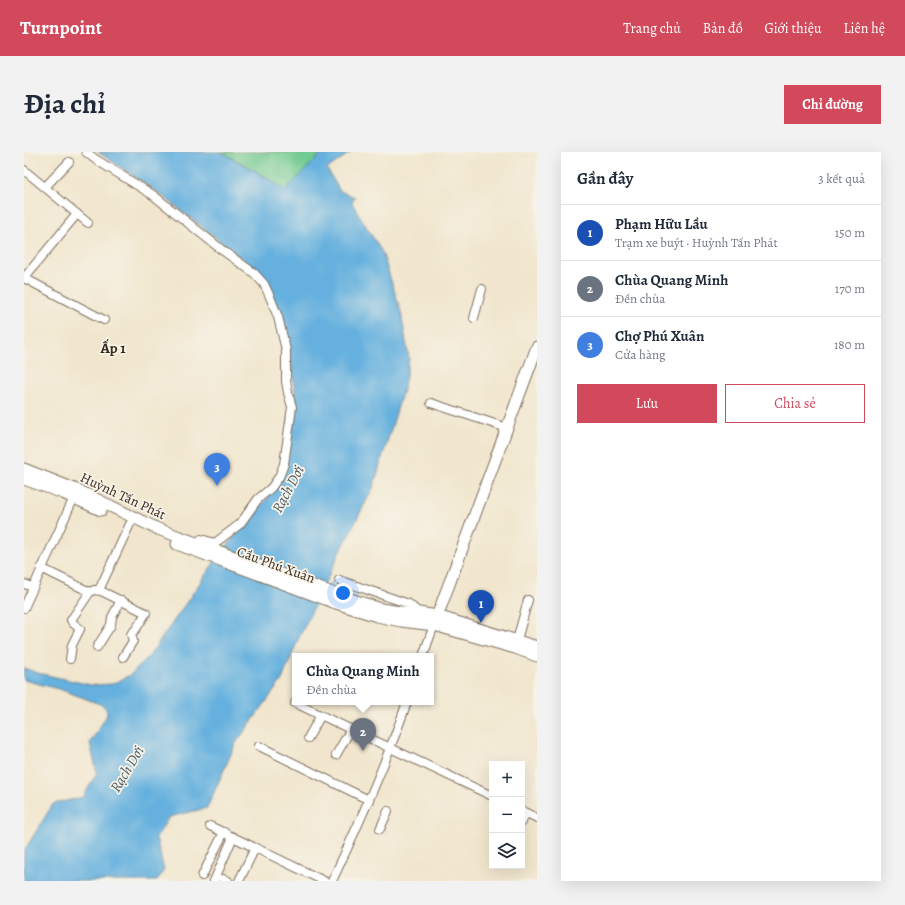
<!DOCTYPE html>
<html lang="vi">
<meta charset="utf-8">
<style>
body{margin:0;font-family:Alegreya,serif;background:#f2f2f3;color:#1f2937}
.controls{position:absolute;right:12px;bottom:12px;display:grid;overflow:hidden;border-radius:0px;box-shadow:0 4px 16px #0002}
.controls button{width:36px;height:36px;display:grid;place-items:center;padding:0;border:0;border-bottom:1px solid #e0e1e3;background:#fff;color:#1f2937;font:20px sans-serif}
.you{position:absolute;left:319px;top:441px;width:14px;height:14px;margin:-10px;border:3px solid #fff;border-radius:50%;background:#1a73e8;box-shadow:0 0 0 6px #1a73e833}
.badge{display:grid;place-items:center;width:26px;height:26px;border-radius:50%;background:#d1495b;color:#fff;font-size:13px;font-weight:700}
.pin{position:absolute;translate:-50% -33px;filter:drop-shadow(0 1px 2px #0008)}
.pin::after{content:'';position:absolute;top:21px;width:14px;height:12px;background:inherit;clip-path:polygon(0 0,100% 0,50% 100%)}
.popup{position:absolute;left:268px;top:501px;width:142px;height:52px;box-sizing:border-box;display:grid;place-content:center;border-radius:0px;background:#fff;filter:drop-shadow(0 1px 3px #0005);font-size:13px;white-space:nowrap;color:#747a83}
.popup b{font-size:15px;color:#1f2937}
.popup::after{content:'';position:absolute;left:50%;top:100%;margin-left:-8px;border:8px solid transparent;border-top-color:#fff}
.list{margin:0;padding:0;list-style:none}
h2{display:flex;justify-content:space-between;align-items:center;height:52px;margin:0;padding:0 16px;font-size:17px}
h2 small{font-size:13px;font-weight:400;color:#747a83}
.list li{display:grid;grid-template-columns:26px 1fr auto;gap:12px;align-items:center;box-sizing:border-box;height:56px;padding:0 16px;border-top:1px solid #e0e1e3}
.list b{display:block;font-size:15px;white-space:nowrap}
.list p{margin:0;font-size:13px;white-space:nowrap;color:#747a83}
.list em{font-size:13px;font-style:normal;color:#747a83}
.actions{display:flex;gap:8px;padding:12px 16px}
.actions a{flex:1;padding:9px 0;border:1px solid #d1495b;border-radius:0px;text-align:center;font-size:14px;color:#d1495b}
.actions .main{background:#d1495b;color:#fff}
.icon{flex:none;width:22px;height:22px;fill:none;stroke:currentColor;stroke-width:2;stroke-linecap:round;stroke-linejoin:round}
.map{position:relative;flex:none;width:513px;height:729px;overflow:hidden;border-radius:0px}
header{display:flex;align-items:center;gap:24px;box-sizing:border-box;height:56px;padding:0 20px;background:#d1495b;color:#fff}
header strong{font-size:19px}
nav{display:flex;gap:22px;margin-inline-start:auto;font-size:14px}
.intro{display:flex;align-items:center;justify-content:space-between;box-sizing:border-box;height:96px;padding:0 24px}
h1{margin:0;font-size:28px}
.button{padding:10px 18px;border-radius:0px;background:#d1495b;color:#fff;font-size:14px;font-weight:700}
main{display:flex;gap:24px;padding:0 24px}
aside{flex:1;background:#fff;border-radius:0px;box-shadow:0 4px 16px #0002}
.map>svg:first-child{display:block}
.green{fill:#72cb91;stroke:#567a58}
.water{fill:#65b0de;stroke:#506d7e}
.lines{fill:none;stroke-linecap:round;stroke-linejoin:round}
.minor-casing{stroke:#7b6c5b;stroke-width:10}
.major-casing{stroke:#7b6c5b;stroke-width:13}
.minor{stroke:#fff;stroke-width:8}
.major{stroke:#fff;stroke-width:11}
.labels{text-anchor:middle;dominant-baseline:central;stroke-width:3.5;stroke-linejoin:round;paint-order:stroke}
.street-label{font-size:14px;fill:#3b2a1e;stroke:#f7f3e8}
.neighbourhood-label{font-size:15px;font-weight:bold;fill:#3b2a1e;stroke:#f7f3e8}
.water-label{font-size:15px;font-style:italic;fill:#4a5961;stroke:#f7f3e8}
</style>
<header>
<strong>Turnpoint</strong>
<nav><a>Trang chủ</a><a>Bản đồ</a><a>Giới thiệu</a><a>Liên hệ</a></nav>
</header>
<div class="intro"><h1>Địa chỉ</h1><a class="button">Chỉ đường</a></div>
<main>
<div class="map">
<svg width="513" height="729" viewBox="0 0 513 729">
<rect width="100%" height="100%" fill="#f7f3e8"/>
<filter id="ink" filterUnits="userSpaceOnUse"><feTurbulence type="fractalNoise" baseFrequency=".025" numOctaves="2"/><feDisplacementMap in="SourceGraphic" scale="8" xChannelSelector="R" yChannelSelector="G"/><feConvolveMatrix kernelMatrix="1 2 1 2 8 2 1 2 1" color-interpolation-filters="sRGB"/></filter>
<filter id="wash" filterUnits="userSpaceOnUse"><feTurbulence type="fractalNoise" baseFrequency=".012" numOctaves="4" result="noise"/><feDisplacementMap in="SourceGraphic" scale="16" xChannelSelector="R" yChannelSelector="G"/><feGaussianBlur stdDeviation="0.9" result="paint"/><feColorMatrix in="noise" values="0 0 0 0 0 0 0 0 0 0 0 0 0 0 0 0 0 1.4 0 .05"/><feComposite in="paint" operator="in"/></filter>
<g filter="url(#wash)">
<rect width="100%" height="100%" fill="#f1e6cd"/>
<path class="green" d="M197,0h93l5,4 -34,34 -24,-16z"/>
<path class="water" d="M74,0h123l40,22 24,16 38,-38h28l-24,17 13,22 15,6 -3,6 30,49 19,60 8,47 -5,28 -31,101 -34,66 -41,86 -16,40 -46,63 -29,65 -38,9 -13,21 8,32 -7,11h-133v-30l29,-47 30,-7 14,-24 -7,-30 17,-28 -1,-7 -6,-4 -38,-14 -38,-10v-12l14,5 53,12 21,-1 18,-9 20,-20 63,-91 30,-39 22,-24 15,-20 13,-55 2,-33 -8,-63 -9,-22 -14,-27 -24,-24 -76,-60z"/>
</g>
<g filter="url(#ink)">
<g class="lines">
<g class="minor-casing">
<g id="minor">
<path d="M62,0l9,7 58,36 69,55 32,23 10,11 6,13 8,20 8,33v31l2,12 4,14 -8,57 -5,13 -8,11 -13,11 -18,25 -25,19 -14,-4"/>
<path d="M0,18l53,44 -53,64"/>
<path d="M21,35l24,-25"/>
<path d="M53,62l11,9"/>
<path d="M0,126l80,42"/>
<path d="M450,166l8,-29"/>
<path d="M407,251l76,25"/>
<path d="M17,416l49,24 4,-2 7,1 45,22 -10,16 -5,5 2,7 -10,16"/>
<path d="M315,428l70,24 10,9"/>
<path d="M0,432l9,3"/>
<path d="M75,438l31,-66"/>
<path d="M0,456l52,-115"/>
<path d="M493,488l11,-40"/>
<path d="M73,495l14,-22 1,-8 9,-17"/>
<path d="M399,504l11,-31"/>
<path d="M46,507l2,-14 8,-16 -7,-6 -2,-3 19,-28"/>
<path d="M271,551l197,93"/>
<path d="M284,586l13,-23"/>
<path d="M235,594l110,54"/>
<path d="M312,603l15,-26"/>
<path d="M498,659l15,7"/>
<path d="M498,669l4,-8"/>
<path d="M186,674l114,55"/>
<path d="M356,677l8,-18"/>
<path d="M178,724l22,-44"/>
<path d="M199,727l5,2"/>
<path d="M190,729l19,-44"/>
<path d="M215,729l16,-33"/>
<path d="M308,729c28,-59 54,-118 75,-179"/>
</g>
</g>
<g class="major-casing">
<g id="major">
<path d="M0,317l53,21 81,39 180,66 43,14 33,5 5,-1 18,3 100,31"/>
<path d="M0,327l39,14 38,17"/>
<path d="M153,392l159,59 41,13 24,5 33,4 81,23 22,8"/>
<path d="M411,470l102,-275"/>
</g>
</g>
<use href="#minor" class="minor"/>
<use href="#major" class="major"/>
</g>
</g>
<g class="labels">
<g class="street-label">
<text transform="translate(99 344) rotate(25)">Huỳnh Tấn Phát</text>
<text transform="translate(252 413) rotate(20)">Cầu Phú Xuân</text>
</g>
<g class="neighbourhood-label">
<text x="89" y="196">Ấp 1</text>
</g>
<g class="water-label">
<text transform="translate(264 337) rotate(-62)">Rạch Dơi</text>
<text transform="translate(103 617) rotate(-59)">Rạch Dơi</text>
</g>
</g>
</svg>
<div class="controls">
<button>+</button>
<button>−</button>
<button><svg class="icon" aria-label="layers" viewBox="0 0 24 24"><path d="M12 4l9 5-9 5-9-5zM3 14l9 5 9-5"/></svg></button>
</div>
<div class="you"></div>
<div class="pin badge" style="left:457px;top:471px;background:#1a4fb4">1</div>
<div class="pin badge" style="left:339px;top:599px;background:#6b7280">2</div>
<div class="popup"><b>Chùa Quang Minh</b>Đền chùa</div>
<div class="pin badge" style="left:193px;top:334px;background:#3f7fe0">3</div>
</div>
<aside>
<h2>Gần đây<small>3 kết quả</small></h2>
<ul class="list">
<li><span class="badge" style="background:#1a4fb4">1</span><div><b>Phạm Hữu Lầu</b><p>Trạm xe buýt · Huỳnh Tấn Phát</p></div><em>150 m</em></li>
<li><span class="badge" style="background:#6b7280">2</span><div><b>Chùa Quang Minh</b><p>Đền chùa</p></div><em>170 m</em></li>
<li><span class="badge" style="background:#3f7fe0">3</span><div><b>Chợ Phú Xuân</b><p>Cửa hàng</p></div><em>180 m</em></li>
</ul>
<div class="actions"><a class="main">Lưu</a><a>Chia sẻ</a></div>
</aside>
</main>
